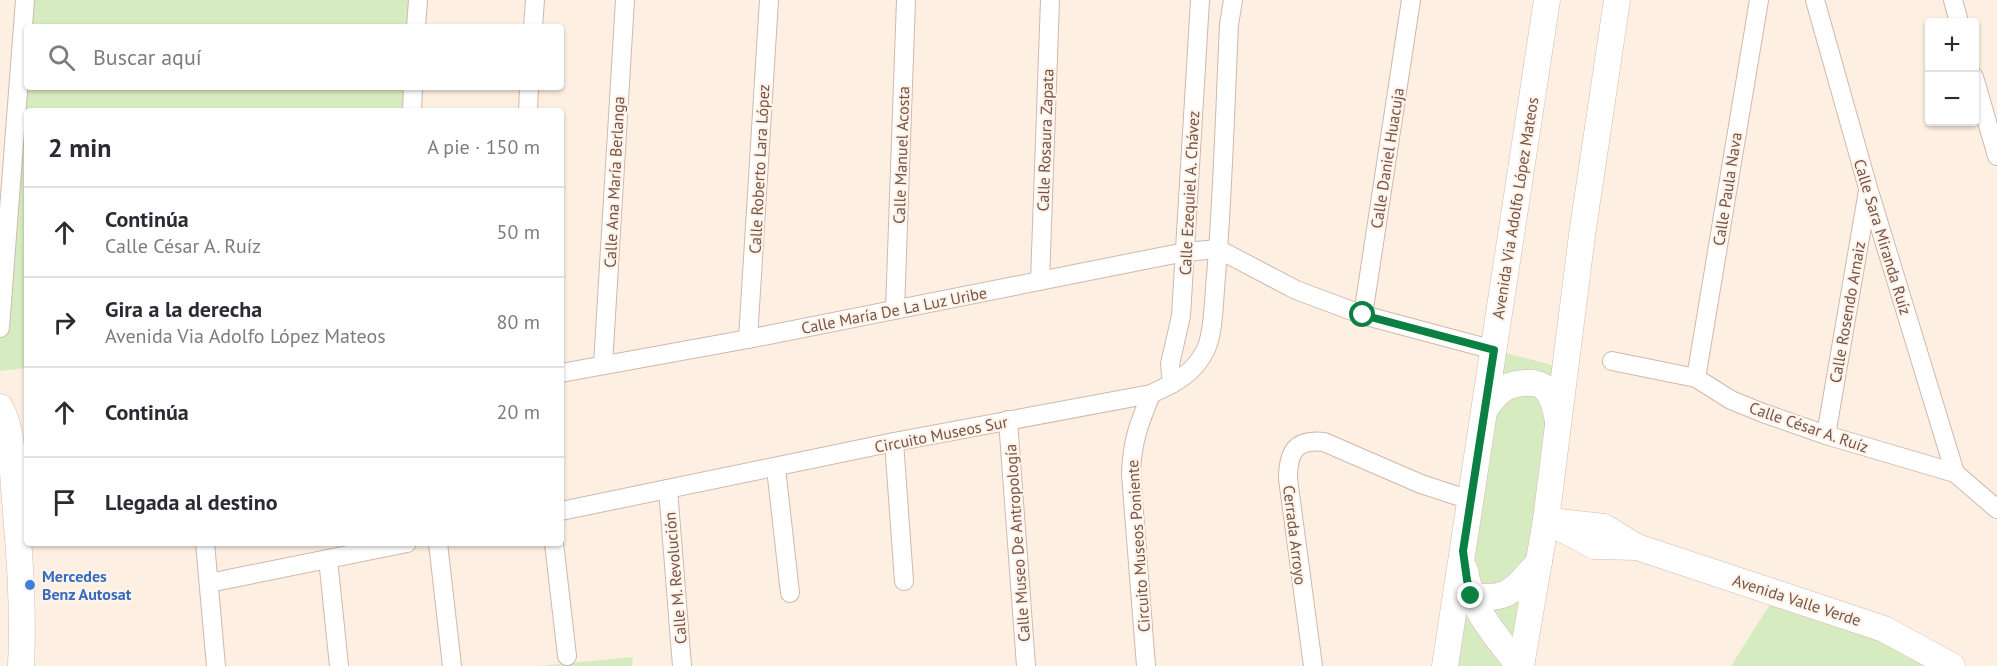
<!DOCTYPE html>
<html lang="es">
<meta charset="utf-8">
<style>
body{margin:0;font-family:"PT Sans",sans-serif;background:#f2f2f3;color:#2b2b33}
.controls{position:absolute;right:18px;top:18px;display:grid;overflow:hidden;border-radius:6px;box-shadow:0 2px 4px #0004}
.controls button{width:54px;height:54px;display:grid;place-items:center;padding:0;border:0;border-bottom:2px solid #e1e1e2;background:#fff;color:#2b2b33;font:30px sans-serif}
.stop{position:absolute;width:18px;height:18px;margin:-14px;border:4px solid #0b8043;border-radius:50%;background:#fff}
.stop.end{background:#0b8043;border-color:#fff;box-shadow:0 2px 6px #0008}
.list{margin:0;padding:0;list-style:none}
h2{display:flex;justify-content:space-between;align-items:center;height:78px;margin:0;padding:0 24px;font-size:26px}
h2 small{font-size:20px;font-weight:400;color:#7c7c81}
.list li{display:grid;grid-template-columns:39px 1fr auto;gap:18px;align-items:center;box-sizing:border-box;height:90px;padding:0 24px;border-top:2px solid #e1e1e2}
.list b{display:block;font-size:22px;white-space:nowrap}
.list p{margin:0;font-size:20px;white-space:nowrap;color:#7c7c81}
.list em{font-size:20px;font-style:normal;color:#7c7c81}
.icon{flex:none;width:33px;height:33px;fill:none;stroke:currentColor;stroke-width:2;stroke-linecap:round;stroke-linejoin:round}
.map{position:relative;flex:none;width:1997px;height:666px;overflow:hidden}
.search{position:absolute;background:#fff;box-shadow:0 2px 4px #0004;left:24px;top:24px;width:540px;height:66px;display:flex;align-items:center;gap:15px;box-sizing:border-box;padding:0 21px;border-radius:6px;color:#7c7c81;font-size:22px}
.panel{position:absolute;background:#fff;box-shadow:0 2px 4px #0004;left:24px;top:108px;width:540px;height:438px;border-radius:6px}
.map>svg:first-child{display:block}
.green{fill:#d7ebc1}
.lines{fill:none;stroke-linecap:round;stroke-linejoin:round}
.street-casing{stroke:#d0b8ac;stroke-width:20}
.secondary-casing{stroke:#d7b9ab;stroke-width:27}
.street{stroke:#fff;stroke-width:18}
.secondary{stroke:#fff;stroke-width:26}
.route{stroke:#0b8043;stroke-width:8}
.shop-dot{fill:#3f7fe0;stroke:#fff4ea;stroke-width:2}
.labels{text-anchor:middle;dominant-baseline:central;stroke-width:4.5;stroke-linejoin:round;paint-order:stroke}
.street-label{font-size:16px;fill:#765348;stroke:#fff4ea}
.shop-label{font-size:16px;font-weight:bold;fill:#366cbe;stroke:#fff4ea;text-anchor:start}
</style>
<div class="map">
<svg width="1997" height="666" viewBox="0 0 1997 666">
<rect width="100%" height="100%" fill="#fdf0e3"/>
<g class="green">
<path d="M25,0h393l-2,27h-389v60h386l-1,24h-385v257l-27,3v-51z"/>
<path d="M1494,350l73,19 -46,297h-76z"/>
<path d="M1777,593l175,73h-221z"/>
<path d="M633,657l-1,9h-94z"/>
</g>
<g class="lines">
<g class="street-casing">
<g id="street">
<path d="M1815,0l53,188 87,285"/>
<path d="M1953,0l6,22"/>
<path d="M416,27l2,-27"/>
<path d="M533,27l2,-27"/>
<path d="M1974,77l23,79"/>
<path d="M412,111l1,-24"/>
<path d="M528,111l1,-24"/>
<path d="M1040,281l10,-281"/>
<path d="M895,310l11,-310"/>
<path d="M1363,315l48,-315"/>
<path d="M0,328l25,-328"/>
<path d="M748,339l21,-339"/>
<path d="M1612,361l84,17 35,22 32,13 63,22 129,38 42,36"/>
<path d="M603,365l22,-365"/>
<path d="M561,373l187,-34 437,-87 33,-3 78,41 67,25 131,35"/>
<path d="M1696,378l63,-378"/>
<path d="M1172,384l-2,-20 11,-48 19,-316"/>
<path d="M1008,420l18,246"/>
<path d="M1826,435l42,-244"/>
<path d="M894,442l10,139"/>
<path d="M776,468l14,125"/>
<path d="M668,489l14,177"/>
<path d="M561,511l333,-69 257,-48c24,-11 43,-20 55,-45 8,-17 8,-53 10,-73 7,-83 9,-167 13,-251l4,-25"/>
<path d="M205,543l11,123"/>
<path d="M438,543l14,123"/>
<path d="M554,543l13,113"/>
<path d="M328,559l11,107"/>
<path d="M209,583l198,-40"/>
<path d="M1146,666l-15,-192c1,-33 8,-50 20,-80"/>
<path d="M1313,666l-25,-187c0,-27 7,-40 36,-37l97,42 49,16"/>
</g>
</g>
<g class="secondary-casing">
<g id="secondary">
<path d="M0,407c13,24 12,54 14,81 5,59 10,118 7,178"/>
<path d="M1485,409c6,-8 11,-16 20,-21 11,-6 32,-8 41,1 8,8 10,21 12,32"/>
<path d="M1546,520l48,26 43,1 247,82 68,37"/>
<path d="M1559,522l45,5 33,20"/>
<path d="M1465,570c6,40 30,64 54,96"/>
<path d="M1471,596c40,5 43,-7 68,-34"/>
<path d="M1445,666l102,-666"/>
<path d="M1521,666l25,-146 36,-285 35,-235"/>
</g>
</g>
<use href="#street" class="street"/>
<use href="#secondary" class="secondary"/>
</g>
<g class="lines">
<path class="route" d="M1363,315l131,35 -31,201 4,29 4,16"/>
</g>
<circle class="shop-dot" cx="30" cy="585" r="6"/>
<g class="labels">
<g class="street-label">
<text transform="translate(1045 140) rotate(-88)">Calle Rosaura Zapata</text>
<text transform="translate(901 155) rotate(-88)">Calle Manuel Acosta</text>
<text transform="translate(1387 158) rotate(-81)">Calle Daniel Huacuja</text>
<text transform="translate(759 169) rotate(-87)">Calle Roberto Lara López</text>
<text transform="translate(614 182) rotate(-87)">Calle Ana María Berlanga</text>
<text transform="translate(1727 189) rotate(-81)">Calle Paula Nava</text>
<text transform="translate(1189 193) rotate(-87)">Calle Ezequiel A. Chávez</text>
<text transform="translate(1515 208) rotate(-81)">Avenida Via Adolfo López Mateos</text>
<text transform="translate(1883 237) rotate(73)">Calle Sara Miranda Ruíz</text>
<text transform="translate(894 310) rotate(-11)">Calle María De La Luz Uribe</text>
<text transform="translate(1847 312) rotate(-80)">Calle Rosendo Arnaiz</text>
<text transform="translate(1809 427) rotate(19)">Calle César A. Ruíz</text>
<text transform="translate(941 434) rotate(-11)">Circuito Museos Sur</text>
<text transform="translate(1295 535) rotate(83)">Cerrada Arroyo</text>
<text transform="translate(1017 543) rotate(-94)">Calle Museo De Antropología</text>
<text transform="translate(1138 546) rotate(-94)">Circuito Museos Poniente</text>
<text transform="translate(675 578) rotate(-95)">Calle M. Revolución</text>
<text transform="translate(1797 600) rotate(18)">Avenida Valle Verde</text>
</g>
<g class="shop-label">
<text x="42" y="576">Mercedes<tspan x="42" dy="18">Benz Autosat</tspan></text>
</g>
</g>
</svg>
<div class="controls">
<button>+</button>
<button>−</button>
</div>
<div class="stop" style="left:1363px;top:315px"></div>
<div class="stop end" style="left:1471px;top:596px"></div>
<div class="search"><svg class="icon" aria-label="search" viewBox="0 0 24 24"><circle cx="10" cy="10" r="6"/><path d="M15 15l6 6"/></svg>Buscar aquí</div>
<section class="panel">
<h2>2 min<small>A pie · 150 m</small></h2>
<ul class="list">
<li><svg class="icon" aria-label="ahead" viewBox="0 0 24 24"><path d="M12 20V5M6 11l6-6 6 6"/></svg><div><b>Continúa</b><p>Calle César A. Ruíz</p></div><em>50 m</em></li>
<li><svg class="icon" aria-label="right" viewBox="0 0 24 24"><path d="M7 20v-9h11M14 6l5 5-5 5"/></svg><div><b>Gira a la derecha</b><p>Avenida Via Adolfo López Mateos</p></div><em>80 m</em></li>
<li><svg class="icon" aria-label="ahead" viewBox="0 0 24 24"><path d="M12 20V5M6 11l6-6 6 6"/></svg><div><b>Continúa</b></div><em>20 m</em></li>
<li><svg class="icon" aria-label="arrive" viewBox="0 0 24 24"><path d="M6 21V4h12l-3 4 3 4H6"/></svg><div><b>Llegada al destino</b></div></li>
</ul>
</section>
</div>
